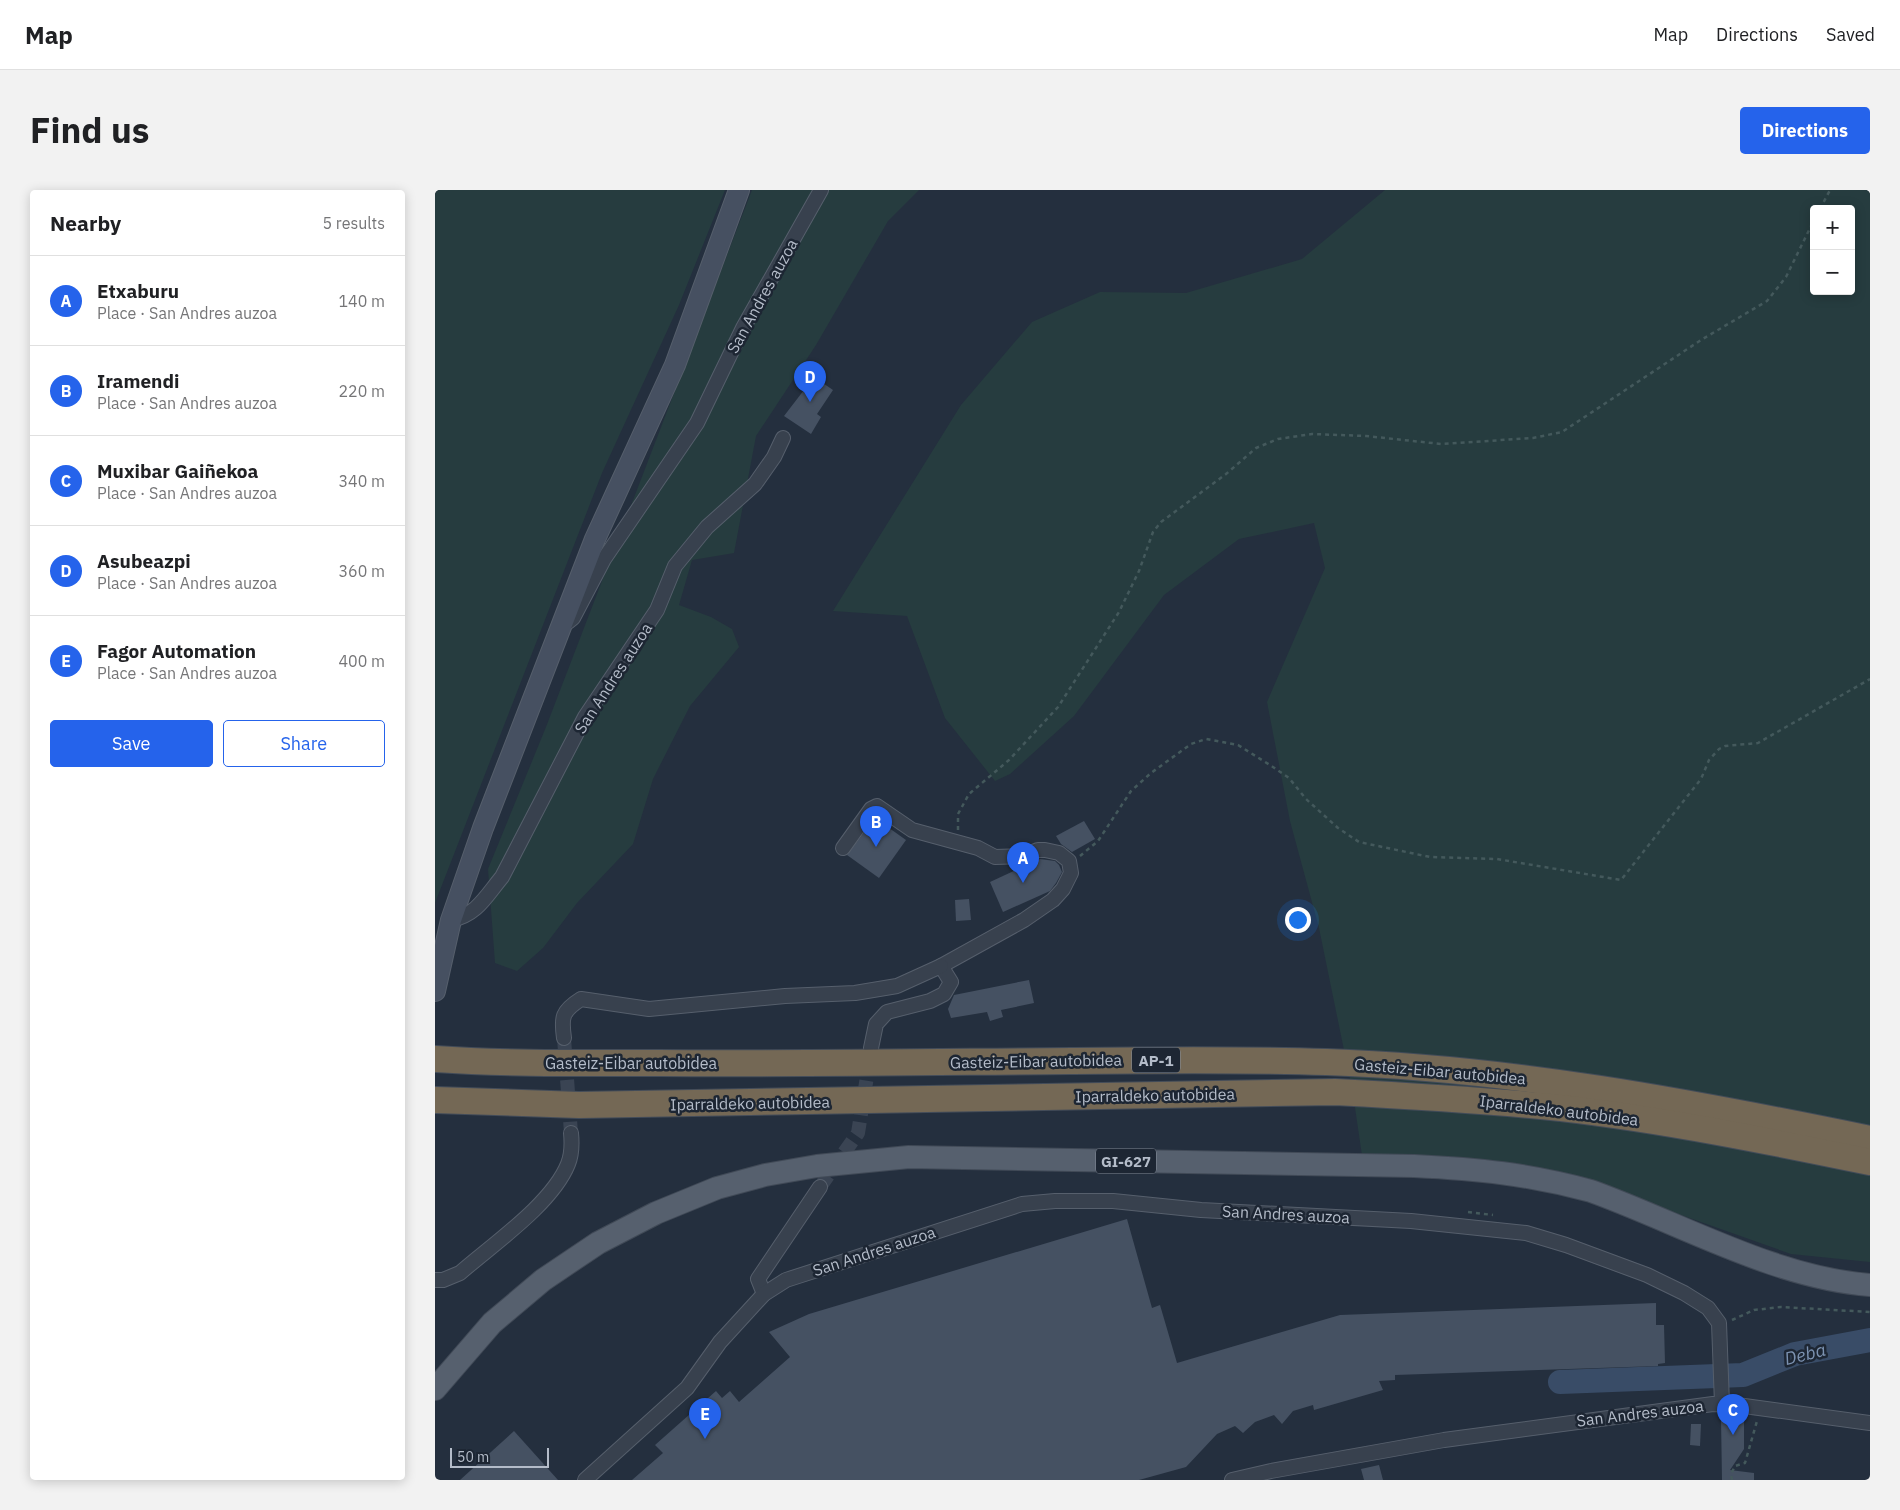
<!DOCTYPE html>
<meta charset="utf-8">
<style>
body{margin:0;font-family:"IBM Plex Sans",sans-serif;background:#f2f2f2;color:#202124}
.controls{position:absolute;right:15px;top:15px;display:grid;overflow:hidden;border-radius:5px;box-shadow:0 2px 12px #0003}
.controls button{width:45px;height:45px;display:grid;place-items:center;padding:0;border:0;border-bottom:1px solid #e0e0e0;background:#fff;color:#202124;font:25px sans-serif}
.scale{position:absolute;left:15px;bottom:12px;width:99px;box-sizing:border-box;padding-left:5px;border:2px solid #b4bcc9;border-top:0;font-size:14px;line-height:18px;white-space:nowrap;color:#b4bcc9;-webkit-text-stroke:4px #1d2633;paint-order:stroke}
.you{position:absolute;left:862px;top:729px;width:18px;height:18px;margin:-12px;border:4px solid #fff;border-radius:50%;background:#1a73e8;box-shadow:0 0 0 8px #1a73e833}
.badge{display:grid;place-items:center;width:32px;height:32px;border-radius:50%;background:#2563eb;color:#fff;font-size:16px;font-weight:700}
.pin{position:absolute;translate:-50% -41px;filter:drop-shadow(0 1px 2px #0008)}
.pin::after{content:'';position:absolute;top:26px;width:18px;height:15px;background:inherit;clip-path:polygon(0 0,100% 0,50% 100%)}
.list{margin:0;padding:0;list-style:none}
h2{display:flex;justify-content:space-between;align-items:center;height:65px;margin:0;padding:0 20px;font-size:21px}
h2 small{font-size:16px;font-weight:400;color:#757577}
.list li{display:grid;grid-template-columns:32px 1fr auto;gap:15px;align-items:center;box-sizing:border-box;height:90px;padding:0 20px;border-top:1px solid #e0e0e0}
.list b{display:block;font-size:19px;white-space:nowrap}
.list p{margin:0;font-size:16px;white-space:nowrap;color:#757577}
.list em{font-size:16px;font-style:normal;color:#757577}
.actions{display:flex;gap:10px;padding:15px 20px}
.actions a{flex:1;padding:11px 0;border:1px solid #2563eb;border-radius:5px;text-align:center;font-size:18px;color:#2563eb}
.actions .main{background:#2563eb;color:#fff}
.map{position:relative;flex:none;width:1435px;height:1290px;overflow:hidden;border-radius:5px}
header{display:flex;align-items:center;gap:30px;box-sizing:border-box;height:70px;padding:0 25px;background:#fff;border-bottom:1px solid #e0e0e0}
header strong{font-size:24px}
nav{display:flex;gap:28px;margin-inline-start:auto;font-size:18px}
.intro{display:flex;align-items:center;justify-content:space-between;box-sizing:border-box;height:120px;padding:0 30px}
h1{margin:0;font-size:35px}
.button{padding:12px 22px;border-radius:5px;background:#2563eb;color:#fff;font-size:18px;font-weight:700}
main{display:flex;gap:30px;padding:0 30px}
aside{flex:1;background:#fff;border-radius:5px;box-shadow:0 2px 12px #0003}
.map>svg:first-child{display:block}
.green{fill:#263c3f;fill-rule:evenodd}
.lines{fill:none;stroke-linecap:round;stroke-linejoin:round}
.river{stroke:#394c67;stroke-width:24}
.building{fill:#455162}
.street-tunnel{stroke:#3a4453;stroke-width:14;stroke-dasharray:14 7;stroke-linecap:butt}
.street-casing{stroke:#565f6c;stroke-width:16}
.secondary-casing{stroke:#565f6c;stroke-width:22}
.primary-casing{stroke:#414a57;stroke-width:24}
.highway-casing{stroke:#434c59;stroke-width:28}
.path{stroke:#44595c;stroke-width:2.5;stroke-dasharray:4 4;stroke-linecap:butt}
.street{stroke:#38414e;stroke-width:14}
.secondary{stroke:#465061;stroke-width:20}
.primary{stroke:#56606e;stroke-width:22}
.highway{stroke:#746855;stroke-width:26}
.labels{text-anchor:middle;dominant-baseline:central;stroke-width:5;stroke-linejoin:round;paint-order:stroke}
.shield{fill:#1d2633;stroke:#878f9c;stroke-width:1}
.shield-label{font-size:15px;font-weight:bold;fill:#b4bcc9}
.street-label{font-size:16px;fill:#b4bcc9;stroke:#1d2633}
.water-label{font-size:18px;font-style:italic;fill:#7c92b1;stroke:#1d2633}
</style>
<header>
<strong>Map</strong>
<nav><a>Map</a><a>Directions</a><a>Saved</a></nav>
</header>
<div class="intro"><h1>Find us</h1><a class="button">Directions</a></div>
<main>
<aside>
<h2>Nearby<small>5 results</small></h2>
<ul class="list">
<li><span class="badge">A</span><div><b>Etxaburu</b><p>Place · San Andres auzoa</p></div><em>140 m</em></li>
<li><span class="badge">B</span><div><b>Iramendi</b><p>Place · San Andres auzoa</p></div><em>220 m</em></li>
<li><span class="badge">C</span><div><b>Muxibar Gaiñekoa</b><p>Place · San Andres auzoa</p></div><em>340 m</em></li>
<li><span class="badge">D</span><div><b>Asubeazpi</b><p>Place · San Andres auzoa</p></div><em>360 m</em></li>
<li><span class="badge">E</span><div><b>Fagor Automation</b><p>Place · San Andres auzoa</p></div><em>400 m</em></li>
</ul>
<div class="actions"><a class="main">Save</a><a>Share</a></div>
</aside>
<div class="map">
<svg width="1435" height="1290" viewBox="0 0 1435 1290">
<rect width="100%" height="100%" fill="#242f3e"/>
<g class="green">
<path d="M0,0h290l-46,115 -77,168 -167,430z"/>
<path d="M317,0h167l-31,31 -72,124 -60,91 -22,117 -42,7 -13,45 32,12 21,12 7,18 -49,59 -37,73 -20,65 -56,59 -34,45 -26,23 -22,-8 -7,-94 58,-142z"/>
<path d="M950,0h485v1072l-79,-8 -172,-61 -81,-25 -173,8 -12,-82 -34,-166 -29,-107 -23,-119 58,-134 -11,-45 -75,16 -75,56 -90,121 -64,58 -15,7 -50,-63 -38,-102 -74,-5 128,-206 71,-83 68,-30 86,1 116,-34zM1379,19h37v82h-37z"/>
</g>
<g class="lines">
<path class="river" d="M1125,1192l183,-7 52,-21 75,-14"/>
</g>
<g class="building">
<path d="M379,187l19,13 -16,24 4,3 -10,17 -27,-18z"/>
<path d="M440,628l31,22 -27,38 -32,-23z"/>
<path d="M649,631l11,18 -23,13 -11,-8 -5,-8z"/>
<path d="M605,669l15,2 4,4 3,7 -6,11 -6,8 -47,21 -13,-30z"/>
<path d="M534,709l2,21 -15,1 -1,-21z"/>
<path d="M594,790l5,23 -33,7 2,7 -13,4 -3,-9 -36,6 -3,-9 6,-14z"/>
<path d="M692,1029l25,89 8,-3 17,58 163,-48 316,-12v22h8l1,38 -7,1v2l-263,9v5l-16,1 4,9 -69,20 -1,-5 -20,6 -11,13 -8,-9 -19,7 -12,11 -8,-7 -18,8 -31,33 -47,13h-507l31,-27 -8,-8 61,-54 6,7 8,-7 9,11 51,-45 -21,-25 40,-18z"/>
<path d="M1286,1229l23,1v29l-14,21 24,3v7h-32z"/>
<path d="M1256,1234h10l-1,22 -10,-1z"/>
<path d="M79,1241l44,49h-98z"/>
<path d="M944,1275l4,15h-19l-3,-11z"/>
</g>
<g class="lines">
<g class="street-tunnel">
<path d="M129,848l7,95"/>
<path d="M385,997l38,-54 12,-75"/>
</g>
<g class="street-casing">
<g id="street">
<path d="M133,432l5,-4 31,-59 93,-136 46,-95 78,-138"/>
<path d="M408,658l28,-39 6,-3 35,24 66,18 17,9 28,-1 15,-6h7l14,3 10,8 2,12 -8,16 -10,11 -29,20 -83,46 10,16 -7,12 -14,7 -43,11 -11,12 -5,24"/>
<path d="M16,730c26,-5 35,-24 51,-43l83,-160 72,-107 18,-44 32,-39 48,-43 19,-27 9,-19"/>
<path d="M129,848c-3,-21 -2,-27 17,-39l68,10 136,-13 70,-3 42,-7 44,-20"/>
<path d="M0,1090h8l17,-7c33,-29 92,-69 108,-109 4,-10 4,-21 3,-31"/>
<path d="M329,1104l-6,-15 62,-92"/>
<path d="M150,1290l102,-92 33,-46 44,-48 22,-14 236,-76 33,-3h58l88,9 210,11 115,12 40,12 81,30 37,18 24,15 11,15 3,81"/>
<path d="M797,1290l39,-9 173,-31 269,-36 24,1 133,18"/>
</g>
</g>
<g class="secondary-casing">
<path id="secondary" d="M0,801l16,-71 32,-92 112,-289 80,-174 64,-175"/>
</g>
<g class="primary-casing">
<path id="primary" d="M0,1199l57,-66 51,-43 55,-37 58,-30 61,-25 48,-13 52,-9 92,-9 505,9c64,3 114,8 177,25 89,32 184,87 279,94"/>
</g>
<g class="highway-casing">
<g id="highway">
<path d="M0,869c75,5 150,4 224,4 138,1 276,-1 413,-2 85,-1 169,-2 254,1 184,6 364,40 544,77"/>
<path d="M0,910l144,5 756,-13c76,4 151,8 226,16 104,12 207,33 309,54"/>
</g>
</g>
<g class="path">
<path d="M1385,19l10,-19"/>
<path d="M523,640v-16l11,-20 40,-34 49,-53 61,-95 20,-41 14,-39 8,-10 65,-48 30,-26 22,-9 34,-5 54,2 75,8 92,-6 29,-6 139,-92 66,-39 19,-24 28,-57"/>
<path d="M645,666l18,-15 33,-50 20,-18 40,-29 15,-5 32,6 32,20 19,13 17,21 32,29 21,14 71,15 67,2 124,21 80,-101 8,-19 10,-11 6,-3 33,-3 112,-64"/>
<path d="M1033,1022l25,3"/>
<path d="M1297,1130l22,-10 27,-3 89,5"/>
<path d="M1297,1290l-1,-6 4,-8 10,-3 12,-42"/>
</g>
<use href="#street" class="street"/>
<use href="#secondary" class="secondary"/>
<use href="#primary" class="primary"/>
<use href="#highway" class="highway"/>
</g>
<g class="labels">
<g class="shield">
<rect x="697" y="857.5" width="48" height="25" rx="4"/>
<rect x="661" y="958.5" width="60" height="25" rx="4"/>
</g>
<g class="shield-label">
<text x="721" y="870">AP-1</text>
<text x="691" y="971">GI-627</text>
</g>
<g class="street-label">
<text transform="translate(327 106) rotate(-61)">San Andres auzoa</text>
<text transform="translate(178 488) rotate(-57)">San Andres auzoa</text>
<text transform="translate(601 871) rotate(-1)">Gasteiz-Eibar autobidea</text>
<text x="196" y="873">Gasteiz-Eibar autobidea</text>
<text transform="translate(1005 881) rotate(5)">Gasteiz-Eibar autobidea</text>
<text transform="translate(720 905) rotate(-1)">Iparraldeko autobidea</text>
<text transform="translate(315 913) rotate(-1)">Iparraldeko autobidea</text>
<text transform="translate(1124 920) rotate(7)">Iparraldeko autobidea</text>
<text transform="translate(851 1024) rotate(3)">San Andres auzoa</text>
<text transform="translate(439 1061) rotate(-18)">San Andres auzoa</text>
<text transform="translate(1205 1223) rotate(-7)">San Andres auzoa</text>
</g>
<g class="water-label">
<text transform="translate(1370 1164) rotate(-14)">Deba</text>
</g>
</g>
</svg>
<div class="controls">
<button>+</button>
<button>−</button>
</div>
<div class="scale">50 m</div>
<div class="you"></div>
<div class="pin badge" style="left:588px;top:693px">A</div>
<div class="pin badge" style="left:441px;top:657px">B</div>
<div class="pin badge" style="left:1298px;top:1245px">C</div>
<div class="pin badge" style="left:375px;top:212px">D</div>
<div class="pin badge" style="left:270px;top:1249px">E</div>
</div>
</main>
